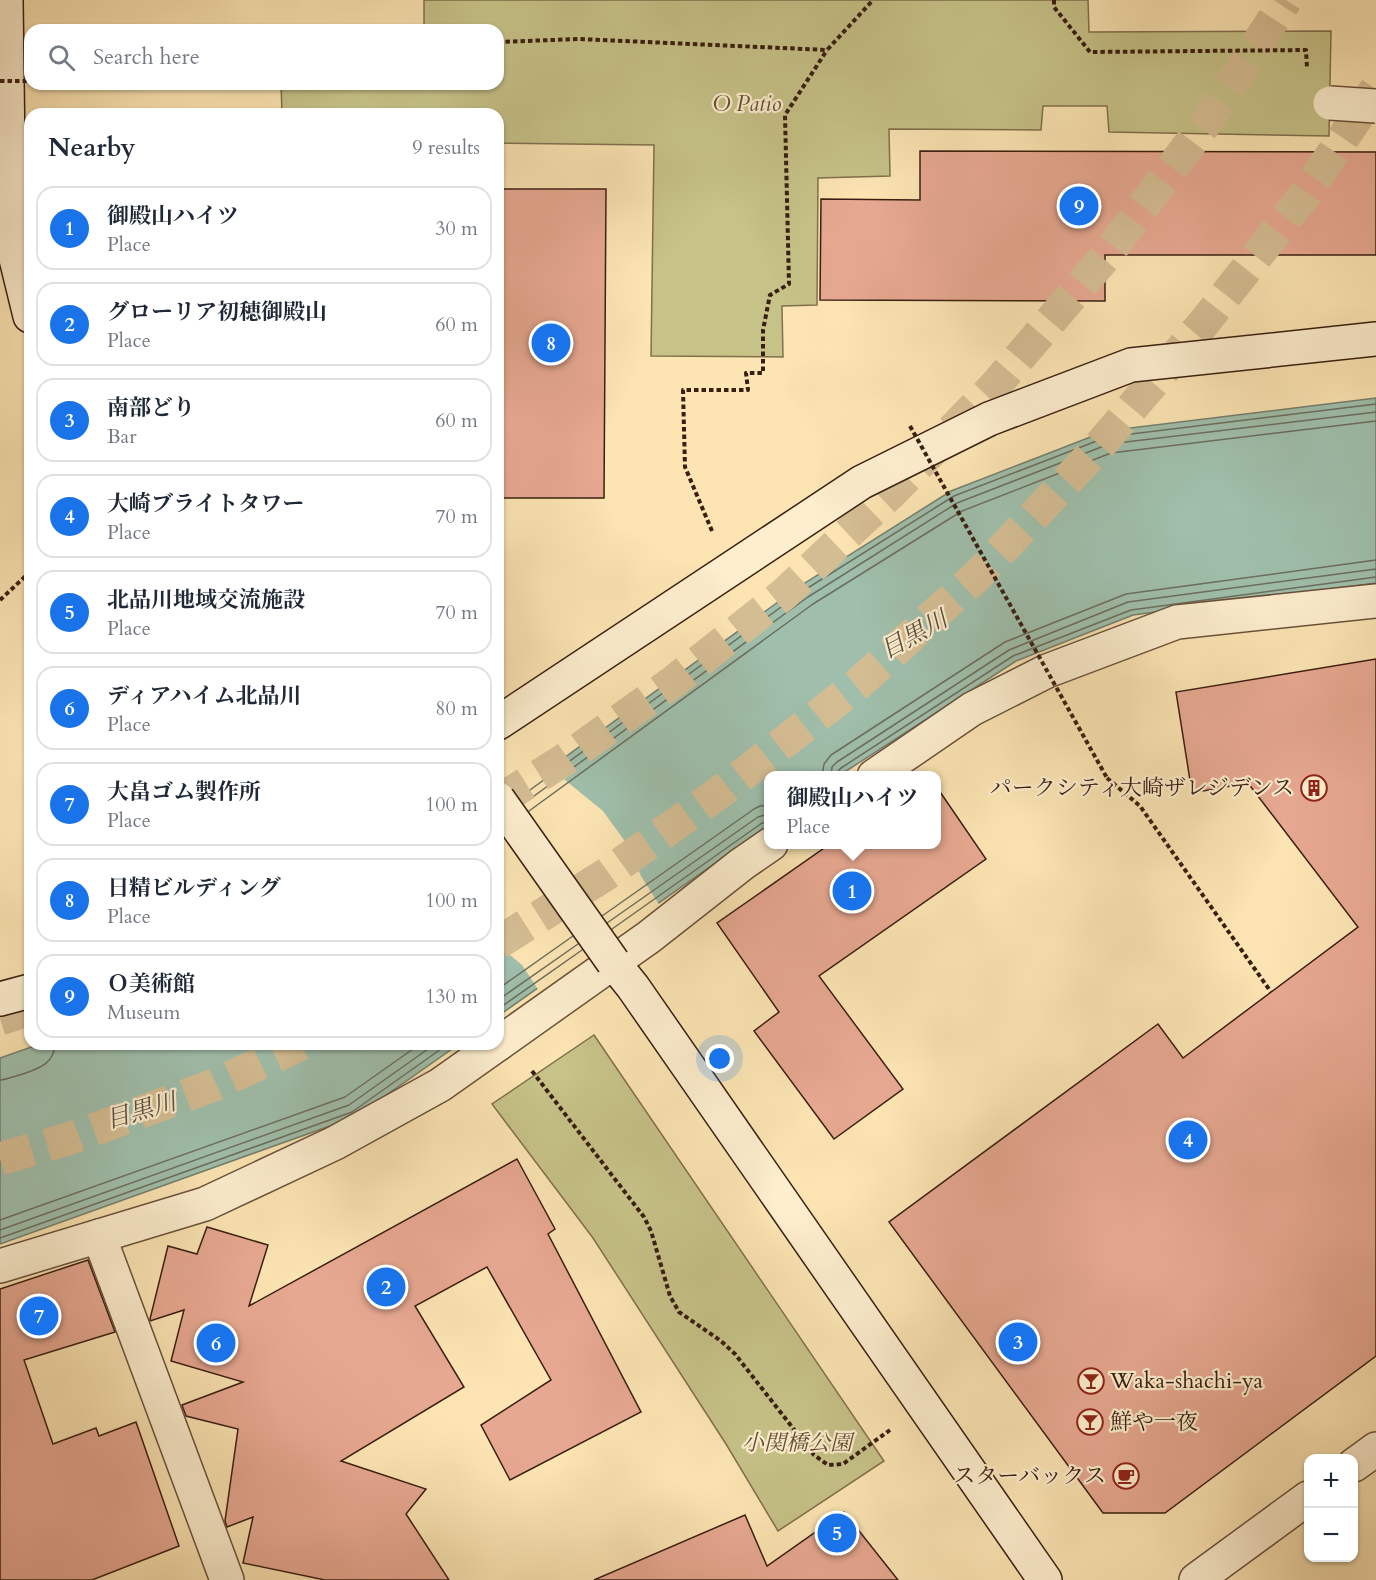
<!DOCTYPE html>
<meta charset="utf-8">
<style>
body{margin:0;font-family:Cardo,"Noto Serif JP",serif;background:#f2f2f3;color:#1f2937}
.controls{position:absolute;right:18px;bottom:18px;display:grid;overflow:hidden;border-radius:12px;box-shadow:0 2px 4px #0004}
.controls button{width:54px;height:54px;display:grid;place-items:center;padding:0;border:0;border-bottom:2px solid #e0e1e3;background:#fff;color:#1f2937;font:30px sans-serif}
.you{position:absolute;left:720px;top:1059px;width:21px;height:21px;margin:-15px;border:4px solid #fff;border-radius:50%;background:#1a73e8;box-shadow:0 0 0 9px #1a73e833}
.badge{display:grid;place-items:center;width:39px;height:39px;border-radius:50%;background:#1a73e8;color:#fff;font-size:20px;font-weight:700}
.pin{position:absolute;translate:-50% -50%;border:3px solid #fff;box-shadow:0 2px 6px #0006}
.popup{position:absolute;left:764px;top:771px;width:177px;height:78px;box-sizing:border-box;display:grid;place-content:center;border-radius:12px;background:#fff;filter:drop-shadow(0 2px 4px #0005);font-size:20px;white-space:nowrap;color:#747a83}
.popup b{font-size:22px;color:#1f2937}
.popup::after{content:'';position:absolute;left:50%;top:100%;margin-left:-12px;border:12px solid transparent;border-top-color:#fff}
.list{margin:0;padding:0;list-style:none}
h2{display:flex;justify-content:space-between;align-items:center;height:78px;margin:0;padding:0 24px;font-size:26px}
h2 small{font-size:20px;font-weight:400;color:#747a83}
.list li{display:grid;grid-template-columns:39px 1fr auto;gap:18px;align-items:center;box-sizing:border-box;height:84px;margin:0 12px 12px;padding:0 12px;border:2px solid #e0e1e3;border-radius:18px}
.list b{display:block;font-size:22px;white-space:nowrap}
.list p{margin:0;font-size:20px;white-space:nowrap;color:#747a83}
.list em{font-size:20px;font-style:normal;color:#747a83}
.icon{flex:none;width:33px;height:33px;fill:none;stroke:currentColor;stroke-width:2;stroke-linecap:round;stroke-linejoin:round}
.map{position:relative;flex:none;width:1376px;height:1580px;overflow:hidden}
.search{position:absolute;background:#fff;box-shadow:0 2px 4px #0004;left:24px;top:24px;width:480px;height:66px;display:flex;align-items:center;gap:15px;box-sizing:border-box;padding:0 21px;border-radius:18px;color:#747a83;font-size:22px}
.panel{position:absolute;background:#fff;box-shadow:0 2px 4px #0004;left:24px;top:108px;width:480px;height:942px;border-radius:18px}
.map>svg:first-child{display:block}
.green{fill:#c6c288;stroke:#80704c;stroke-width:1.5}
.water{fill:#9fbfac;stroke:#767f6e;stroke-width:1.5}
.pier{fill:#fce5b3}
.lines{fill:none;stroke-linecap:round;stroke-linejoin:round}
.shore{stroke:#6c6e5e;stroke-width:1.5}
.building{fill:#e7a891;stroke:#391e11;stroke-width:1.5}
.highway-tunnel{stroke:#d5bd93;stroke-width:33;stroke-dasharray:33 16;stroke-linecap:butt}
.street-casing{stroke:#6a503a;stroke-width:36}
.secondary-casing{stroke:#391e11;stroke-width:36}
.path{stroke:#391e11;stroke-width:4;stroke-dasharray:4.5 3;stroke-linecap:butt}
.street{stroke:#fdeece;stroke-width:33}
.secondary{stroke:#fdeece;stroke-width:33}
.street-bridge-casing{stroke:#6a503a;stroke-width:36;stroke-linecap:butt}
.secondary-bridge-casing{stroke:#391e11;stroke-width:36;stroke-linecap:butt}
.path-bridge{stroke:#391e11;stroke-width:4;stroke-dasharray:4.5 3;stroke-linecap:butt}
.street-bridge{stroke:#fdeece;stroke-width:33}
.secondary-bridge{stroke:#fdeece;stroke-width:33}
.labels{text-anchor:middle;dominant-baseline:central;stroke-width:4.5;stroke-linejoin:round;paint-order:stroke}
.park-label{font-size:22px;font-style:italic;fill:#634f35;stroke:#fdeece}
.poi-label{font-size:22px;fill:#391e11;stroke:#fdeece;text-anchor:end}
.water-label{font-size:24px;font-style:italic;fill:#584e40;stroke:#fdeece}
</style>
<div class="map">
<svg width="1376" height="1580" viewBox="0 0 1376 1580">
<rect width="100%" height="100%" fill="#fce5b3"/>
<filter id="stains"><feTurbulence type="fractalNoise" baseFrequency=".00333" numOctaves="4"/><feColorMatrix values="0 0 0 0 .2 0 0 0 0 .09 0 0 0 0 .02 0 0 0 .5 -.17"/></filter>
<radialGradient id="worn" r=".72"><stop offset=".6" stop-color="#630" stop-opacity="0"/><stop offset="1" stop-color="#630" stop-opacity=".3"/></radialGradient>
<g class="green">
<path d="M424,0h664l1,32 242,-1 -2,105 -220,-4 -2,-26h-64l-2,24 -152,-1 1,47 -72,2 -1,127 -35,1 1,51 -132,-1 3,-211 -156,-2v-29h-216l-1,-30h217v-54h-218v-2l144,-1z"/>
<path d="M594,1035l290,426 -106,70 -52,-87 -133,-206 -101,-134z"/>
</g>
<g class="water">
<path d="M1376,398v185l-243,32 -117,46 -176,114 -72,1v50l-270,190v-210l302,-220 151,-95 155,-60z"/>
<path d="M40,1044h419l-104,73 -355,127v-186z"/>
</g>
<path class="pier" d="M551,763l14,17 38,31 21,29 17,36 19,30 -121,85 -17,-26 -24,-20v-143z"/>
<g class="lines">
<g class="shore">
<path d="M822,776l2,-12 7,-9 174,-113 121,-48 250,-34"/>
<path d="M831,776l1,-9 5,-5 172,-112 119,-48 248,-33"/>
<path d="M838,776v-5l3,-3 172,-112 118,-46 245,-33"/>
<path d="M519,798l284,-207 151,-95 153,-59 269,-33"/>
<path d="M523,804l285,-207 149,-94 152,-59 267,-32"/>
<path d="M529,811l284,-207 149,-93 149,-58 265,-32"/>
<path d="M602,916l152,-107 6,-3 8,-1"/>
<path d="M607,923l151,-106 10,-3"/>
<path d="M612,929l150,-106 6,-1"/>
<path d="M498,989l75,-53"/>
<path d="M498,1000l80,-56"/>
<path d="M498,1009l84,-59"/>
<path d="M0,1080c8,-1 15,-4 23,-6 16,-6 31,-10 32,-30"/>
<path d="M0,1220l345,-123 75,-53"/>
<path d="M0,1230l349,-125 86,-61"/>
<path d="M0,1238l352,-126 96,-68"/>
</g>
</g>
<g class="building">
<path d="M920,151l456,1v103h-271v46l-285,-1 1,-101 99,1z"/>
<path d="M498,189h108l-2,309h-106z"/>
<path d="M1376,659v697l-211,157h-62l-214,-291 269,-198 25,34 175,-131 -110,-144 -56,10 -16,-101z"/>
<path d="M936,786l50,73 -167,117 84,113 -69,50 -80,-108 25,-19 -62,-89 113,-79h106z"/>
<path d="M517,1159l38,70 -7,5 93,178 -131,68 -29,-55 70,-45 -64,-113 -72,39 49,81 -123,74 85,28 -20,25 43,66h-124l-82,-17 10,-46 -26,10 -2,-6 13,-92 -52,-13 -4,-11 61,-23 -72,-21 13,-51 -34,11v-2l18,-73 29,8 10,-27 61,18 -19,61z"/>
<path d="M88,1260l27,72 -91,28 29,84 43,-16 3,8 37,-14 43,124 -87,34h-92v-291z"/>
<path d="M844,1512l54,68h-304l151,-65 22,51z"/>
</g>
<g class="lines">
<g class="highway-tunnel">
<path d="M498,801l66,-41 109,-78 111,-88 109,-103 102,-105 110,-129 105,-140 76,-117"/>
<path d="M498,943l107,-68 122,-88 130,-102 120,-109 118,-125 108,-127 101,-128 72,-107"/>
<path d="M0,1019l30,-10"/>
<path d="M0,1159l71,-21 143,-53 87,-41"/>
</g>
<g class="street-casing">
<g id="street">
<path d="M874,776l98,-67 75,-38 130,-49 199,-21"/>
<path d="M498,1044l151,-107 93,-73 29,-20"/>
<path d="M99,1236l128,344"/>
<path d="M0,1266l205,-62 130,-61 105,-58 58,-41"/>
<path d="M1354,1465l22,-16"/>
<path d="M1196,1580l112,-82"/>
</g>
</g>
<g class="secondary-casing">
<g id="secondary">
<path d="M6,0l3,230 21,86"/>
<path d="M498,723l364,-241 127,-63 142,-54 245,-26"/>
<path d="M613,962l20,25 412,593"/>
<path d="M0,999l30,-8"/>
</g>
</g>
<g class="path">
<path d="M1054,0v7l36,45 216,-2 1,18"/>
<path d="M498,42l81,-3 248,11 46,-50"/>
<path d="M335,84l87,3 3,-3"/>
<path d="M712,531l-27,-64 -2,-77h65l-2,-17h17v-43l7,-35 19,-11 -4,-169 42,-65"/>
<path d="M0,600l30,-28"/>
<path d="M1107,778l33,28 131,186"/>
<path d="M532,1071l112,146 7,14 19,65 9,16 42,29 14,13 79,101 14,10 15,-1 47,-34"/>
</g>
<use href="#street" class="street"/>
<use href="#secondary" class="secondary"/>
<g class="street-bridge-casing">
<path id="street-bridge" d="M1330,103l46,3"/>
</g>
<g class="secondary-bridge-casing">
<path id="secondary-bridge" d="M498,799l115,163"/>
</g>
<g class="path-bridge">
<path d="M0,81h30"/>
<path d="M910,426l197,352"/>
</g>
<use href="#street-bridge" class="street-bridge"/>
<use href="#secondary-bridge" class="secondary-bridge"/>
</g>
<defs>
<g id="building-ring" transform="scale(1.35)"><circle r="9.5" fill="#fdeece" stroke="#8f2418" stroke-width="1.5"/><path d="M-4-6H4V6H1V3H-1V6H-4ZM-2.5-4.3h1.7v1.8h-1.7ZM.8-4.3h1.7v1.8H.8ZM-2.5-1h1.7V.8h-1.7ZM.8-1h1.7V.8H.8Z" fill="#8f2418"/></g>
<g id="bar-ring" transform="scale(1.35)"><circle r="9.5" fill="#fdeece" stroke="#8f2418" stroke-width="1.5"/><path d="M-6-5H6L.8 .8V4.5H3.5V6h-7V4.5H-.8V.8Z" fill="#8f2418"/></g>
<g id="cafe-ring" transform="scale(1.35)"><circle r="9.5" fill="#fdeece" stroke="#8f2418" stroke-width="1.5"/><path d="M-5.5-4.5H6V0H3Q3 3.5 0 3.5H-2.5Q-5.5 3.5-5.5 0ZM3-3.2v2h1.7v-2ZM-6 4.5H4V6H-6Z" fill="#8f2418"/></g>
</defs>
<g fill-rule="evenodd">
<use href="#building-ring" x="1314" y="788"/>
<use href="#bar-ring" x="1091" y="1381"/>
<use href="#bar-ring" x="1090" y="1422"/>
<use href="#cafe-ring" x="1126" y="1476"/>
</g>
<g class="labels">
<g class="park-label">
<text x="747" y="104">O Patio</text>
<text x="797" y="1443">小関橋公園</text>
</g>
<g class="poi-label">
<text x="1294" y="788">パークシティ大崎ザレジデンス</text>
<text x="1110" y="1381" text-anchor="start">Waka-shachi-ya</text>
<text x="1110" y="1422" text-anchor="start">鮮や一夜</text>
<text x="1106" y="1476">スターバックス</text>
</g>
<g class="water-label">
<text transform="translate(914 635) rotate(-29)">目黒川</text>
<text transform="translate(141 1111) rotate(-16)">目黒川</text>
</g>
</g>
<rect width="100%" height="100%" filter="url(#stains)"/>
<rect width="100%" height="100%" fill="url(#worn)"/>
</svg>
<div class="controls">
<button>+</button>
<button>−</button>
</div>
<div class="you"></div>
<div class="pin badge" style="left:852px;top:891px">1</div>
<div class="popup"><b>御殿山ハイツ</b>Place</div>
<div class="pin badge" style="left:386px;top:1287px">2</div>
<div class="pin badge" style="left:1018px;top:1342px">3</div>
<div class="pin badge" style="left:1188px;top:1140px">4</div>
<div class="pin badge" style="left:837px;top:1533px">5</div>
<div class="pin badge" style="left:216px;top:1343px">6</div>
<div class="pin badge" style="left:39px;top:1316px">7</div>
<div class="pin badge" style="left:551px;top:343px">8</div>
<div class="pin badge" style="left:1079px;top:206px">9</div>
<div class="search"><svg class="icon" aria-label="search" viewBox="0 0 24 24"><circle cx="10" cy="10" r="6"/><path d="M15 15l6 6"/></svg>Search here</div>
<section class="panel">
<h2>Nearby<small>9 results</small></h2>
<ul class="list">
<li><span class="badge">1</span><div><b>御殿山ハイツ</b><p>Place</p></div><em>30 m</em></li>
<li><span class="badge">2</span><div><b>グローリア初穂御殿山</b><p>Place</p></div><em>60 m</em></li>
<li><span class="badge">3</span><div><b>南部どり</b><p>Bar</p></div><em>60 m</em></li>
<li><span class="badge">4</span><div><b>大崎ブライトタワー</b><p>Place</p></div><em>70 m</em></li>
<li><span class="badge">5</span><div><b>北品川地域交流施設</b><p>Place</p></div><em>70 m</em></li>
<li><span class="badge">6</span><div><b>ディアハイム北品川</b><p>Place</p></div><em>80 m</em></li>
<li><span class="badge">7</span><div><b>大畠ゴム製作所</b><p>Place</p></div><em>100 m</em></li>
<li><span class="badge">8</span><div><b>日精ビルディング</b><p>Place</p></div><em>100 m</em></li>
<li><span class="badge">9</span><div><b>Ｏ美術館</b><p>Museum</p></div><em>130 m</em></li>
</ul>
</section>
</div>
